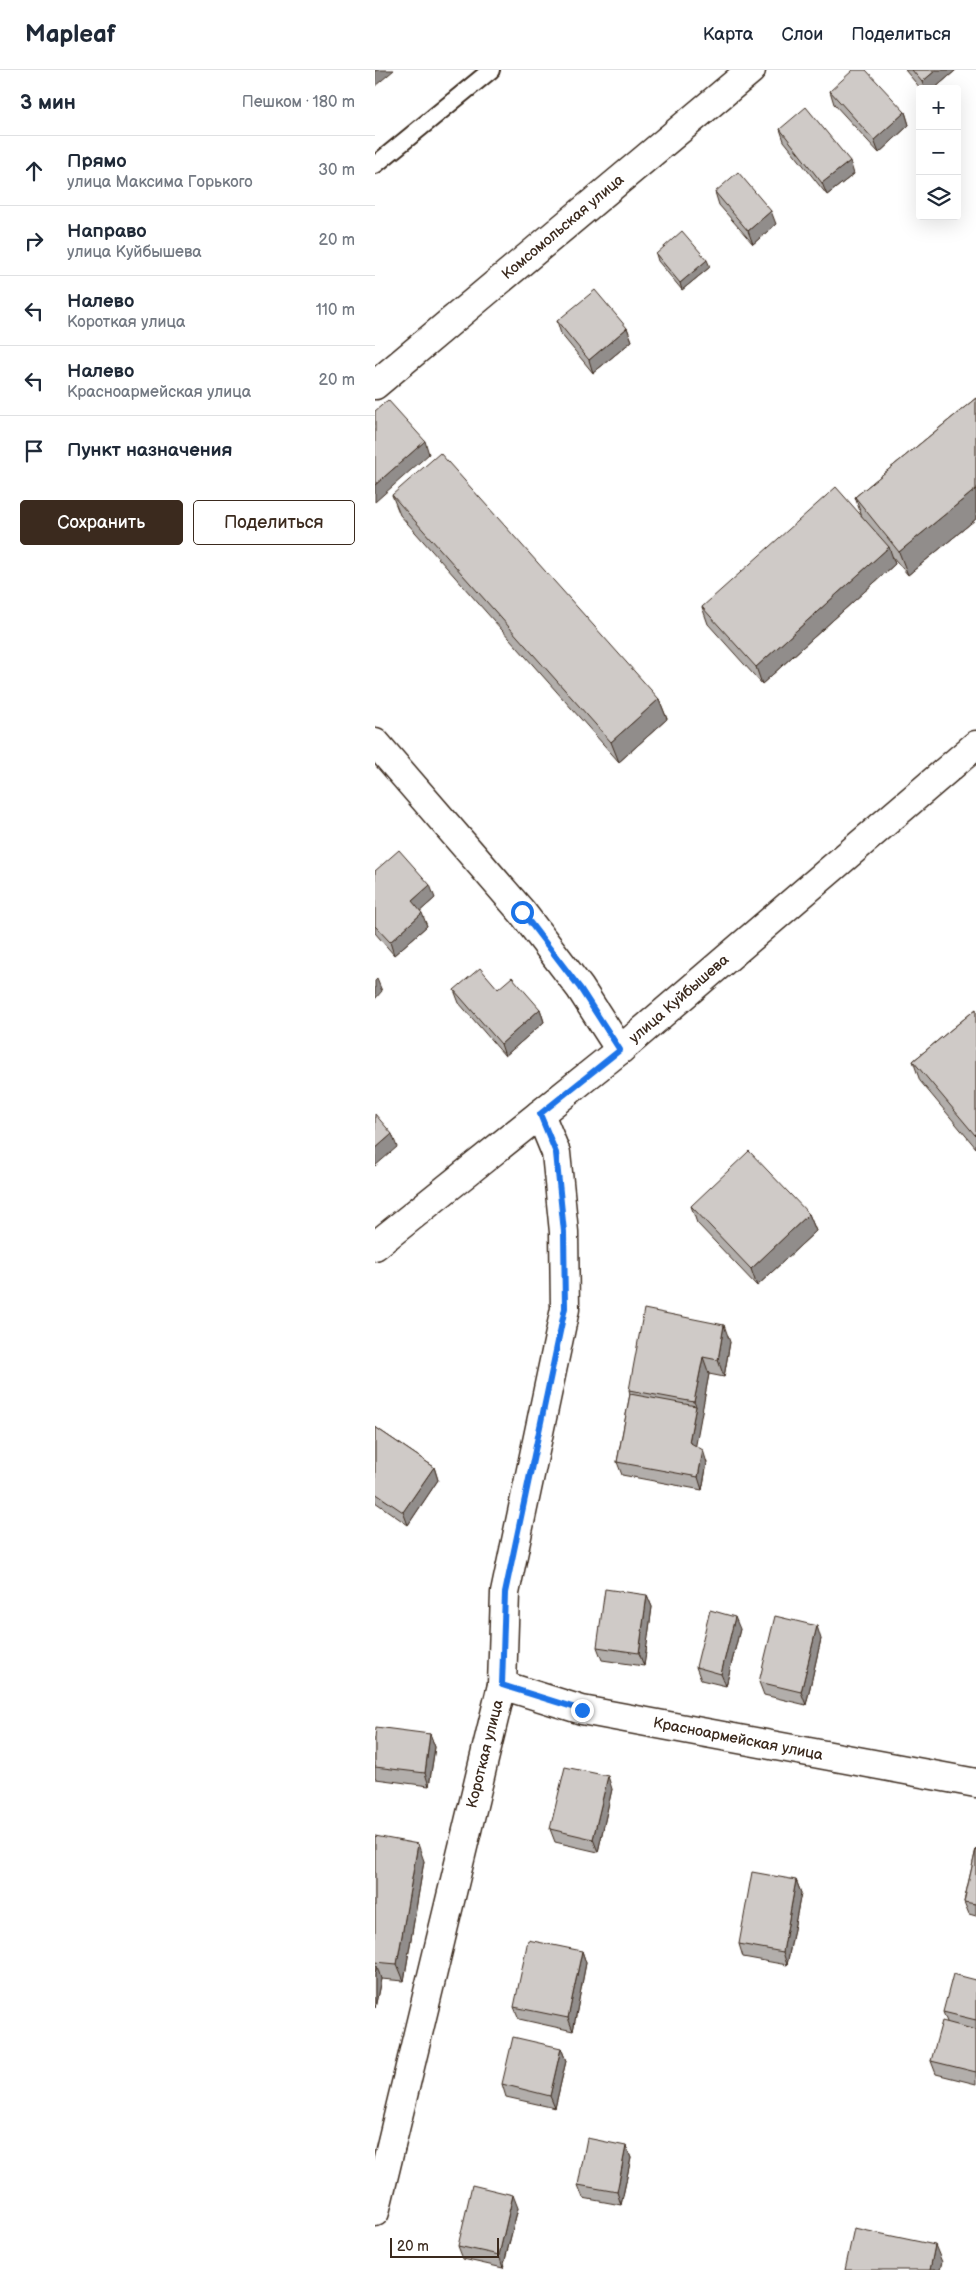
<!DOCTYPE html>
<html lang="ru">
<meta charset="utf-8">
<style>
body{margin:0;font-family:"Balsamiq Sans",sans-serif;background:#f2f2f3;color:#1f2937}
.controls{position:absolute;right:15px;top:15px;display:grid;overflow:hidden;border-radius:5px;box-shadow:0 5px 20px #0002}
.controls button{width:45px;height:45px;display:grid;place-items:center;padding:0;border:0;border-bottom:1px solid #e0e1e3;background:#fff;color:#1f2937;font:25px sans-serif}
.scale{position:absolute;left:15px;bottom:12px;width:109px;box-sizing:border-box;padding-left:5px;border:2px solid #3b2a1e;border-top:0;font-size:14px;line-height:18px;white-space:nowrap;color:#3b2a1e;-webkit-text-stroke:4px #fff;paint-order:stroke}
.stop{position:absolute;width:15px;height:15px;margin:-11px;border:4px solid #1a73e8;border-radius:50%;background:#fff}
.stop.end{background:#1a73e8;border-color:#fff;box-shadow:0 1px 5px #0008}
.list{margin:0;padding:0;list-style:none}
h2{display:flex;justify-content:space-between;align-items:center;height:65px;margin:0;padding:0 20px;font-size:21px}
h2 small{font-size:16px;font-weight:400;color:#747a83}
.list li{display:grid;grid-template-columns:32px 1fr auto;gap:15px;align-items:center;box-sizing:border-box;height:70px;padding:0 20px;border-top:1px solid #e0e1e3}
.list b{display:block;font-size:19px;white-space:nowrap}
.list p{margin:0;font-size:16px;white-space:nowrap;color:#747a83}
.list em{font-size:16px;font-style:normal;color:#747a83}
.actions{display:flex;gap:10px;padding:15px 20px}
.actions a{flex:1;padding:11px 0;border:1px solid #3b2a1e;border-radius:5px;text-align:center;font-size:18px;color:#3b2a1e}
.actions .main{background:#3b2a1e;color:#fff}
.icon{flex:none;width:28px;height:28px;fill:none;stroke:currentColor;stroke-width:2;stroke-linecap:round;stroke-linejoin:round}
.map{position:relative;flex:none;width:601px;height:2200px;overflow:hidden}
header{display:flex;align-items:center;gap:30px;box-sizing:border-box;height:70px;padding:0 25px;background:#fff;border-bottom:1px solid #e0e1e3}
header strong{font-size:24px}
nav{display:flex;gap:28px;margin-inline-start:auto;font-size:18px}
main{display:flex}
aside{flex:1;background:#fff}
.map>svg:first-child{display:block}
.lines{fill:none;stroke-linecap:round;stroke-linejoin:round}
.lane-casing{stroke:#3b2a1e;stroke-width:20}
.street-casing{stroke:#3b2a1e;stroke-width:31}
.primary-casing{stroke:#3b2a1e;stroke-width:31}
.lane{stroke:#fff;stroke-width:16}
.street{stroke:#fff;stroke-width:28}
.primary{stroke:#fff;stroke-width:28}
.wall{fill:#b2aeab;stroke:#3b2a1e}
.shaded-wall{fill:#918d8b;stroke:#3b2a1e}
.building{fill:#cfcac7;stroke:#3b2a1e}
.route{stroke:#1a73e8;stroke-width:6}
.labels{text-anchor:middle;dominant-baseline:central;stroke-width:4.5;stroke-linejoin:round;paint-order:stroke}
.street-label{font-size:15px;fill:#3b2a1e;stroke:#fff}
</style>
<header>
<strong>Mapleaf</strong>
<nav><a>Карта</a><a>Слои</a><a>Поделиться</a></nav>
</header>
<main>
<aside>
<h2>3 мин<small>Пешком · 180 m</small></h2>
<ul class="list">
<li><svg class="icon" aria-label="ahead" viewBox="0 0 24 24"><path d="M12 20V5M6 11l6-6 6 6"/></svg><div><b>Прямо</b><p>улица Максима Горького</p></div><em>30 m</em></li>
<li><svg class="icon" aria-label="right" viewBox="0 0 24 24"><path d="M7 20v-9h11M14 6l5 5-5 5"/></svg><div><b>Направо</b><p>улица Куйбышева</p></div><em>20 m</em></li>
<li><svg class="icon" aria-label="left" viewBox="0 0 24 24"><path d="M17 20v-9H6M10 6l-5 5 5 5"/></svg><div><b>Налево</b><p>Короткая улица</p></div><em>110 m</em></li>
<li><svg class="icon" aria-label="left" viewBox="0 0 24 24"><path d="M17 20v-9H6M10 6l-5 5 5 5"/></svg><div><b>Налево</b><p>Красноармейская улица</p></div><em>20 m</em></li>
<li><svg class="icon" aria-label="arrive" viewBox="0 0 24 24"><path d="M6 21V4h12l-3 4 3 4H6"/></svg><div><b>Пункт назначения</b></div></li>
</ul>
<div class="actions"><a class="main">Сохранить</a><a>Поделиться</a></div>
</aside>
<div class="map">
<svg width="601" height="2200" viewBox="0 0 601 2200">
<rect width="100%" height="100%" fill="#fff"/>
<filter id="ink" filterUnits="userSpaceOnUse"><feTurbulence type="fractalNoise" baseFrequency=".02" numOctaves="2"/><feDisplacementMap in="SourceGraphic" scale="10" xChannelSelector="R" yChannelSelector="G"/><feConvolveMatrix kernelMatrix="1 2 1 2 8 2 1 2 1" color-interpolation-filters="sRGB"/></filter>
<g filter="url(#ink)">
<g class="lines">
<g class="lane-casing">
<path id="lane" d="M0,95l116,-95"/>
</g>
<g class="street-casing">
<g id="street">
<path d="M0,315l376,-315"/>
<path d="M127,1615l80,25 394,73"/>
<path d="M0,2142l127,-527 3,-92 60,-284 -1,-77 -8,-79 -16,-39"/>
</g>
</g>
<g class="primary-casing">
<g id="primary">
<path d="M0,672l147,170 58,76 40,62"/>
<path d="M0,1176l245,-196 356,-305"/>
</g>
</g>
<use href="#lane" class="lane"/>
<use href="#street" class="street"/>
<use href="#primary" class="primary"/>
</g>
<g class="wall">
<path d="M530,0h51l-22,19h-13z"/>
<path d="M455,21l75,21 4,13 -30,28 -45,-49z"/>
<path d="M405,59l74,45 -27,21 -43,-54z"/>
<path d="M340,122l61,32 -23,20 -34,-39z"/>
<path d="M281,184l54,13 -28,23 -24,-29z"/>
<path d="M182,251l70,7 5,13 -39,32 -32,-39z"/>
<path d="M601,328v121l-68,56 -16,-19 3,8 -133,120 -54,-60 -6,-17 160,-90 -7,-20z"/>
<path d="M17,425l267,204 8,20 -48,43 -219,-247z"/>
<path d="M0,801l60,27 -15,13 7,15 -33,29 -19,-22z"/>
<path d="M123,919l42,20 4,13 -39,34 -46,-53 -5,-13z"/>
<path d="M601,939v139l-56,-67 -7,-20z"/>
<path d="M316,1136l118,8 7,17 -59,55 -60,-63z"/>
<path d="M355,1272l-6,35 -15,-3 -14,72 12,17 -5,27 -80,-15 -5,-13 13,-68 -1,-4z"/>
<path d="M0,1357l59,40 4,13 -30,45 -33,-23z"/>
<path d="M272,1525l5,12 -8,59 -42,-6 -5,-13z"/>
<path d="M365,1559l-14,57 -25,-6 -5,-13z"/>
<path d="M446,1569l-15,66 -42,-10 -5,-13z"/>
<path d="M55,1664l5,13 -6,39 -53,-7 -1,-3v-38z"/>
<path d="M237,1719l-14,63 -43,-10 -5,-13z"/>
<path d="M0,1766l49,25 -20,120 -23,-2 -6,29z"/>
<path d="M601,1779v67l-7,-2 -5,-12z"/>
<path d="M421,1810l5,13 -14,72 -44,-8 -4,-13z"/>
<path d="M207,1881l4,12 -13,68 -54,-12 -5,-12z"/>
<path d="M601,1910v104l-40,-10 -5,-13 16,-39 -4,-10z"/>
<path d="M186,1978l5,13 -11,47 -49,-11 -4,-13z"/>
<path d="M251,2076l5,12 -10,47 -38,-7 -5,-13z"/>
<path d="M143,2138l-15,60 -40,-9 -5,-13z"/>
</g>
<g class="shaded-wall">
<path d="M0,0h19l-19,16z"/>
<path d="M561,0h20l-22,19h-9l-3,-7z"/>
<path d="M530,42l4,13 -30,28 -5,-13z"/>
<path d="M475,91l4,13 -27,21 -5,-12z"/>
<path d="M396,141l5,13 -23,20 -5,-13z"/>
<path d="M332,190l3,7 -28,23 -2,-7z"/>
<path d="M252,258l5,13 -39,32 -4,-13z"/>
<path d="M50,371l4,13 -54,48v-17z"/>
<path d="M601,419v30l-68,56 -9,-23z"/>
<path d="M514,477l6,17 -133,120 -6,-17z"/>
<path d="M284,629l8,20 -48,43 -8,-20z"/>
<path d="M55,815l5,13 -18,16 -5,-13z"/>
<path d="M47,843l5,13 -33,29 -4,-13z"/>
<path d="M2,909l5,12 -7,8v-18z"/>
<path d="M165,939l4,13 -39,34 -4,-12z"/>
<path d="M17,1064l5,13 -22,19v-17z"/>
<path d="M434,1144l7,17 -59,55 -6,-17z"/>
<path d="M349,1255l6,17 -6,35 -6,-17z"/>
<path d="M328,1287l6,17 -15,81 -5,-13 7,-36 -2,-4z"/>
<path d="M328,1380l4,13 -5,27 -4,-13z"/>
<path d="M59,1397l4,13 -30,45 -5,-13z"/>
<path d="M272,1525l5,12 -8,59 -5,-13z"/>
<path d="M360,1547l5,12 -14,57 -5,-12z"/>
<path d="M442,1556l4,13 -15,66 -5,-13z"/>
<path d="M55,1664l5,13 -6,39 -4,-13z"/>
<path d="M233,1706l4,13 -14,63 -5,-13z"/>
<path d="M43,1774l6,17 -20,120 -7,-17z"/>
<path d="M421,1810l5,13 -14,72 -4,-13z"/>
<path d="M207,1881l4,12 -13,68 -5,-13z"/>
<path d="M2,1896l4,13 -6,29v-34z"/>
<path d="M186,1978l5,13 -11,47 -5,-12z"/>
<path d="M251,2076l5,12 -10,47 -4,-13z"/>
<path d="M138,2125l5,13 -15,60 -4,-13z"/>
<path d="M560,2175l7,17 -2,8h-10z"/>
</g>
<g class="building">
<path d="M478,0h13l39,42 -31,28 -44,-49z"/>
<path d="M537,0h24l-14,12z"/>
<path d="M431,37l44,54 -28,22 -42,-54z"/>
<path d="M363,102l33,39 -23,20 -33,-39z"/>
<path d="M307,161l25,29 -27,23 -24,-29z"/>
<path d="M220,220l32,38 -38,32 -32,-39z"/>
<path d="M601,328v91l-77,63 -44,-55z"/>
<path d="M13,330l37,41 -50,44v-74z"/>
<path d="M65,383l219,246 -48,43 -219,-247z"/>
<path d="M461,417l53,60 -133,120 -54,-60z"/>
<path d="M24,780l31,35 -18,16 10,12 -32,29 -15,-16v-55z"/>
<path d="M105,898l18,21 14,-12 28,32 -39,35 -47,-54z"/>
<path d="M601,939v125l-1,1 -62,-74z"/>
<path d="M0,1044l17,20 -17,15z"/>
<path d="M374,1081l60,63 -58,55 -60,-63z"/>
<path d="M269,1239l80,16 -6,35 -15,-3 -9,45 -65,-12z"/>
<path d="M255,1324l66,12 -7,36 14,8 -5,27 -81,-15z"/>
<path d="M0,1357l59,40 -31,45 -28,-19z"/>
<path d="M230,1519l42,6 -8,58 -42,-6z"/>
<path d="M335,1540l25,7 -14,57 -25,-7z"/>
<path d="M400,1546l42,10 -16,66 -42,-10z"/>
<path d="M1,1657l54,7 -5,39 -50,-6v-29z"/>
<path d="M190,1697l43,9 -15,63 -43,-10z"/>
<path d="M0,1766l43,8 -21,120 -22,-2z"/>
<path d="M601,1779v55l-12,-2z"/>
<path d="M377,1802l44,8 -13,72 -44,-8z"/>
<path d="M153,1870l54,11 -14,67 -54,-11z"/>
<path d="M578,1904l23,6v40l-33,-8z"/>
<path d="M567,1951l34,9v42l-45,-11z"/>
<path d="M138,1967l48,11 -11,48 -48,-12z"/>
<path d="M212,2068l39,8 -9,46 -39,-7z"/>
<path d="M97,2115l41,10 -14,60 -41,-9z"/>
<path d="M479,2158l81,17 -5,25h-85z"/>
</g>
</g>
<g class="lines" filter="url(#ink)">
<path class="route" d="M147,842l58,76 40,62 -80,64 16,39 8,79 1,76 -60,285 -3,92 80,25"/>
</g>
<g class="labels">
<g class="street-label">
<text transform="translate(188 157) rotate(-40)">Комсомольская улица</text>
<text transform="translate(304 929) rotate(-41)">улица Куйбышева</text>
<text transform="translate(363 1669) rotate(11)">Красноармейская улица</text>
<text transform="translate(110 1684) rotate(-76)">Короткая улица</text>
</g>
</g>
</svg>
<div class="controls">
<button>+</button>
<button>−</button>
<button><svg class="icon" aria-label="layers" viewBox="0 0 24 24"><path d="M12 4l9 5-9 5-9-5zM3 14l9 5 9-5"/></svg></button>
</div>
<div class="scale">20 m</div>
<div class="stop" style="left:147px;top:842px"></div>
<div class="stop end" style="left:207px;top:1640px"></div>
</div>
</main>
